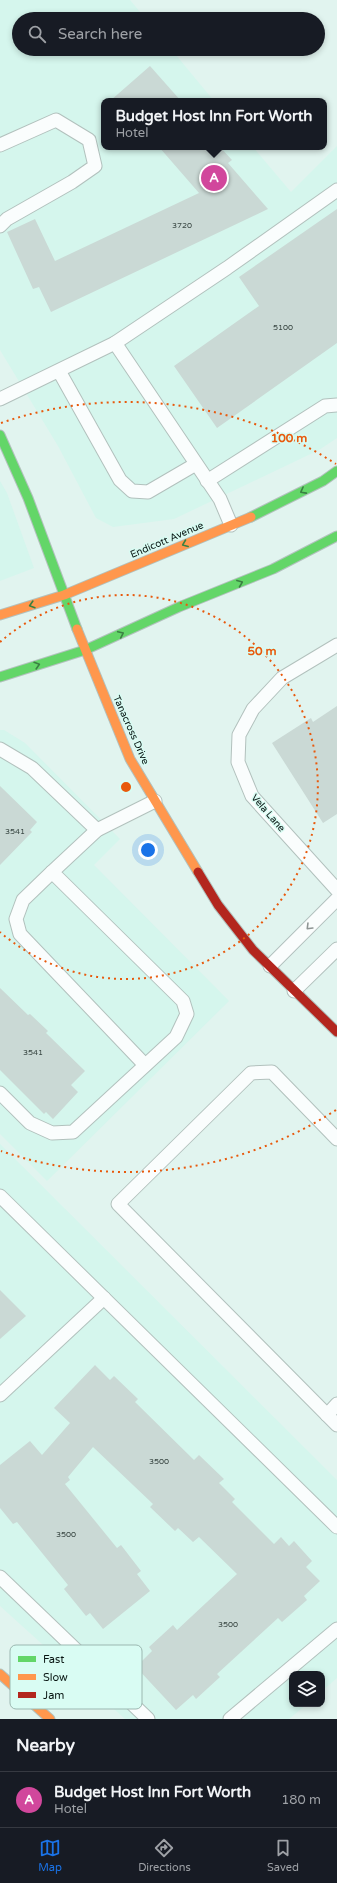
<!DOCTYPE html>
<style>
body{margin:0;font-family:"Varela Round",sans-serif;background:#20242c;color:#f1f3f6}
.controls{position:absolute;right:12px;bottom:12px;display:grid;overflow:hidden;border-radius:8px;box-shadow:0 2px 6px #0003}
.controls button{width:36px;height:36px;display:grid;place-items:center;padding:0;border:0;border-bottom:1px solid #363941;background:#171b24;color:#f1f3f6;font:20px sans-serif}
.you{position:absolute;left:148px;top:850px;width:14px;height:14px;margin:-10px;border:3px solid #fff;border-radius:50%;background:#1a73e8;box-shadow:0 0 0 6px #1a73e833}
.badge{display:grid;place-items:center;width:26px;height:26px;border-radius:50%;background:#1a73e8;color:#fff;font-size:13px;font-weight:700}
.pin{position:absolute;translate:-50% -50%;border:2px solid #fff;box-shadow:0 1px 4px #0006}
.popup{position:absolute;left:101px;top:98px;width:226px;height:52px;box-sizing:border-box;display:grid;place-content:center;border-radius:8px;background:#171b24;filter:drop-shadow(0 1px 3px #0005);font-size:13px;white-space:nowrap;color:#9ea1a6}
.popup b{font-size:15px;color:#f1f3f6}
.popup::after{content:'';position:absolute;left:50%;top:100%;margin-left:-8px;border:8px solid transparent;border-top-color:#171b24}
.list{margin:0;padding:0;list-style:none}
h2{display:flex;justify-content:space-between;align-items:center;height:52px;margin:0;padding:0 16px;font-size:17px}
h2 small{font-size:13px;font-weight:400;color:#9ea1a6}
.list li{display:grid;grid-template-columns:26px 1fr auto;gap:12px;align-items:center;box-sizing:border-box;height:56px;padding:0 16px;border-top:1px solid #363941}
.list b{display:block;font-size:15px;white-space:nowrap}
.list p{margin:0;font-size:13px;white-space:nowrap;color:#9ea1a6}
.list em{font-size:13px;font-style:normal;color:#9ea1a6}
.icon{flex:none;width:22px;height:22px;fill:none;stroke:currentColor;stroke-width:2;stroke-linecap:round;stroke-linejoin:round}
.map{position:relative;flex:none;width:337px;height:1719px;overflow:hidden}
.search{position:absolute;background:#171b24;box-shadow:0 2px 6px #0003;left:12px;right:12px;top:12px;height:44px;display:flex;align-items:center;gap:10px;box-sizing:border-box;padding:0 14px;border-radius:22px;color:#9ea1a6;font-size:15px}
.sheet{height:108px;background:#171b24}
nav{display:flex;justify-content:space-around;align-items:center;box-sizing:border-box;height:56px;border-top:1px solid #363941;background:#171b24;font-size:11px;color:#9ea1a6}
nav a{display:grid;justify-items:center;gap:2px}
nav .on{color:#1a73e8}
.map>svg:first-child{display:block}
.built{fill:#d5f6ed}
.building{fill:#cad9d5}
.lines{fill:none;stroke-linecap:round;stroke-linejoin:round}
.lane-casing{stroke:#b2c1bd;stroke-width:15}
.fast-casing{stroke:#b2c1bd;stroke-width:11}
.slow-casing{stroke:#b2c1bd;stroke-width:11}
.jam-casing{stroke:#b2c1bd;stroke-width:11}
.lane{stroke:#fafdfd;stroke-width:13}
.fast{stroke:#63d668;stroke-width:9}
.slow{stroke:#ff974d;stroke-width:9}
.jam{stroke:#b3261e;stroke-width:9}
.oneway{stroke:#3a8042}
.oneway2{stroke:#8e9594}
.ring{fill:none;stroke:#e8590c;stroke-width:2;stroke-dasharray:2 4}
.labels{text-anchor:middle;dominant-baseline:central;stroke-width:3;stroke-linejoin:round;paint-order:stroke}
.number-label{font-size:8px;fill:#3a4844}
.street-label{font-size:10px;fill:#091613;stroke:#d9fcf3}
.key{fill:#d9fcf3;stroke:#9bb7b0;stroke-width:1}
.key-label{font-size:11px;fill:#091613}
.centre{fill:#e8590c;stroke:#d9fcf3;stroke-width:2}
.ring-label{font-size:12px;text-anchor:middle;font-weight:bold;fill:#e8590c;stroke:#d9fcf3;stroke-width:3;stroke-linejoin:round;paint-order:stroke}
</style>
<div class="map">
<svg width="337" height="1719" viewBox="0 0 337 1719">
<rect width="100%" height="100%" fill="#e1f4ef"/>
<g class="built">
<path d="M0,0h130l16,19h-127v30h152l43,52h-110v46h149l38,45 46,-46v292l-18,12 -145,69 -61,8 -17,-9 -38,-72 -58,-96z"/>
<path d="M0,481l7,12 27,75 -34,13z"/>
<path d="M0,730h4l21,13 95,96 -26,26 135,136 -182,180 -47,-47z"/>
<path d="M0,1144l337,336v198l-15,13v-17h-30v30h15l-18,15h-164l-125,-113z"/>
</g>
<g class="building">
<path d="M150,66l31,35h-71z"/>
<path d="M159,147h61l12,13 -4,3 40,46 -217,103 -12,-25 -6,2 -26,-57 28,-13 20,42 144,-68z"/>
<path d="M337,209v134l-120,85 -43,-62 85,-60 -20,-29z"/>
<path d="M337,706v108l-14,9 -51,-80 39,-25 2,4z"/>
<path d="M0,786l37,36 -7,8 2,2 -32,33z"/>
<path d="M0,988l28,27 2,-1 18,17 -2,2 39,38 -14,14 7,7 -25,27 -7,-7 -2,2 -44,-44z"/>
<path d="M0,1290l26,26 -26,23z"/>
<path d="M95,1365l15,15 4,-4 24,23 -3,3 59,58 5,-5 25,24 -5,4 16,16 -3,3 42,42 7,-7 8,9 5,-5 18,20 -6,6 14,14 -16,15 3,4 -25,22 -4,-4 -61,56 3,3 -24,22 -3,-4 -17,15 -40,-43 16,-16 -3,-4 24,-22 4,5 60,-56 -38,-37 -6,5 -15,-14 -3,3 -25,-24 3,-3 -60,-57 -25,30 2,3 -5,4 52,64 4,-3 20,26 -4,3 13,17 -47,38 -13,-16 -4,3 -22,-27 4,-4 -51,-63 -4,2 -13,-16v-43l30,-24 12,14 28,-32 -16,-15z"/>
</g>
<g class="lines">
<g class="lane-casing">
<g id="lane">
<path d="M0,145l56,-25 33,20 6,26 -23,16 -65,37 -7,7"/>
<path d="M115,343l105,156 11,26"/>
<path d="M59,371l61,109 12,11 16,1 48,-28"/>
<path d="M0,399l115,-56 112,-75 110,-78"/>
<path d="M207,481l118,-75 12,-1"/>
<path d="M337,645l-55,33 -29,31 -14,26 -1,27 14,34 85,94"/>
<path d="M0,749l32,19 65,62"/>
<path d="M52,872l-29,28 -7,19 4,15 125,131"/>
<path d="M270,966l67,-67"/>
<path d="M294,991l43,-42"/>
<path d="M0,1093l30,30 22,10 21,-1 103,-95 11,-23 -4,-13 -131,-129 45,-42 58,-29"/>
<path d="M337,1139l-65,-67 -21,1 -133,131 219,221"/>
<path d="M0,1196l337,331"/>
<path d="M0,1395l104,-97"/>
<path d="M327,1415l10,-11"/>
<path d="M0,1577l148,142"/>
<path d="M230,1719l107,-90"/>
</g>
</g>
<g class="fast-casing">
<g id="fast">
<path d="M0,435l28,63 49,131"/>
<path d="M251,517l72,-36 14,-10"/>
<path d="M0,677l85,-27 94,-43 94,-38 64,-33"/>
</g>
</g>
<g class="slow-casing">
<g id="slow">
<path d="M0,615l64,-20 187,-78"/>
<path d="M77,629l53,130 68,113"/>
<path d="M0,1674l50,45"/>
</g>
</g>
<g class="jam-casing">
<path id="jam" d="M198,872l20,33 35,45 84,82"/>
</g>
<use href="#lane" class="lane"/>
<use href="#fast" class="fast"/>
<use href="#slow" class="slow"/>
<use href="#jam" class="jam"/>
</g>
<defs><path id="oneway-chevron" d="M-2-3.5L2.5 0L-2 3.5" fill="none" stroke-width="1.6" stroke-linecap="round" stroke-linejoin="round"/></defs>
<g class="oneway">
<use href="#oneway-chevron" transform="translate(303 491) rotate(152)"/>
<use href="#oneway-chevron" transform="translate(185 544) rotate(158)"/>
<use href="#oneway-chevron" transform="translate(240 583) rotate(-22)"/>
<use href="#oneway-chevron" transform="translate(32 605) rotate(163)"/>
<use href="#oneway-chevron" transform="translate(121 634) rotate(-25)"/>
<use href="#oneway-chevron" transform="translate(37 665) rotate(-17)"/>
</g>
<use class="oneway2" href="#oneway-chevron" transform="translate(309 927) rotate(135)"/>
<g class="ring">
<path d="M0 642A192 192 0 1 1 0 932"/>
<path d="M336 1110A385 385 0 0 1 1 1151M1 423A385 385 0 0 1 336 464"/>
</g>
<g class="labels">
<g class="number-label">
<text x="182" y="225">3720</text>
<text x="283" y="327">5100</text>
<text x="15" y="831">3541</text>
<text x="33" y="1052">3541</text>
<text x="159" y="1461">3500</text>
<text x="66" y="1534">3500</text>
<text x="228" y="1624">3500</text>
</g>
<g class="street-label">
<text transform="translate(167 540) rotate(-23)">Endicott Avenue</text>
<text transform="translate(131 730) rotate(66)">Tanacross Drive</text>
<text transform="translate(268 813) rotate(49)">Vela Lane</text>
</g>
</g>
<rect x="10" y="1645" width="132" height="64" rx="6" class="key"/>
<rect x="18" y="1656" width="18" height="6" fill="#63d668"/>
<rect x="18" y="1674" width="18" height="6" fill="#ff974d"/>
<rect x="18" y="1692" width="18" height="6" fill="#b3261e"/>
<g class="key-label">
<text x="43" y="1663">Fast</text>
<text x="43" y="1681">Slow</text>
<text x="43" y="1699">Jam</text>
</g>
<circle cx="126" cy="787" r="6" class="centre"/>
<g class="ring-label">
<text x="289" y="442">100 m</text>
<text x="262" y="655">50 m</text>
</g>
</svg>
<div class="controls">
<button><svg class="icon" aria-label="layers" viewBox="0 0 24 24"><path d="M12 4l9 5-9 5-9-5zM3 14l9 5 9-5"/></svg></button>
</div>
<div class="you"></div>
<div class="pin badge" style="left:214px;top:178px;background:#d1479c">A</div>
<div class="popup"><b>Budget Host Inn Fort Worth</b>Hotel</div>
<div class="search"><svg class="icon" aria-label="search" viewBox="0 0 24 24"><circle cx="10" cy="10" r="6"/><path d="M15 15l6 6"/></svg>Search here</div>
</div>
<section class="sheet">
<h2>Nearby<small></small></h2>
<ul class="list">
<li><span class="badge" style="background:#d1479c">A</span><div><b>Budget Host Inn Fort Worth</b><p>Hotel</p></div><em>180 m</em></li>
</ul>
</section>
<nav>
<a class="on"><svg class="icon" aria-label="map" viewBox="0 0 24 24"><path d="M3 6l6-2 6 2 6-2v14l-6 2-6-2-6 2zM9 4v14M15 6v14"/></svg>Map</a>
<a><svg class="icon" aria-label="directions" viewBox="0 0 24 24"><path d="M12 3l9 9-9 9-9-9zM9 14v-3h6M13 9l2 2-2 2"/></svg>Directions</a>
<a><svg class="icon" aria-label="saved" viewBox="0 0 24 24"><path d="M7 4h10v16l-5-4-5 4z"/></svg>Saved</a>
</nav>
